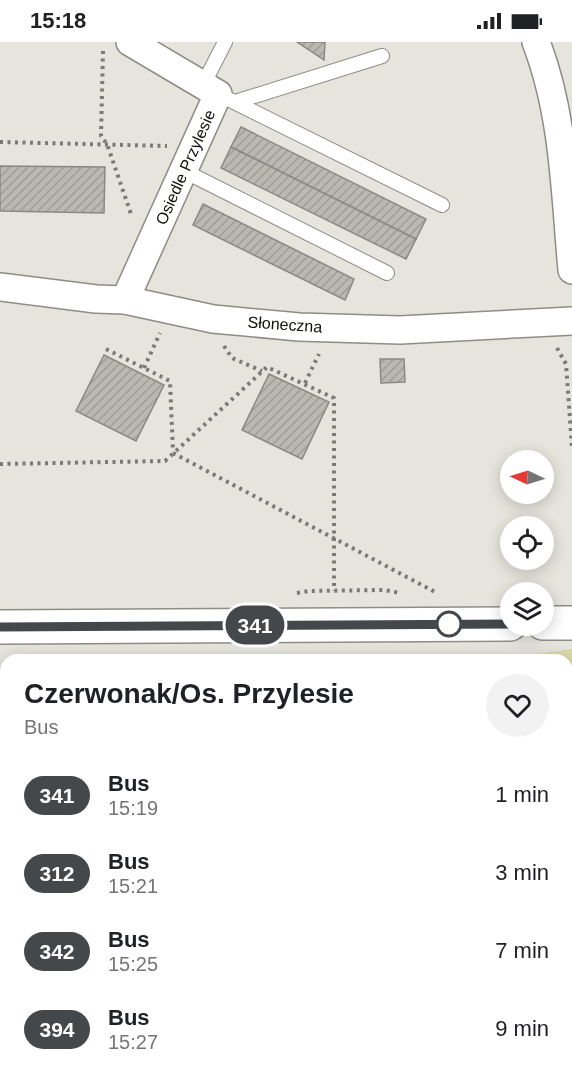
<!DOCTYPE html>
<meta charset="utf-8">
<style>
:root{--surface:#fff;--page:#f2f2f2;--text:#202124;--muted:#757577}
body{margin:0;font-family:Arial,sans-serif;background:var(--page);color:var(--text);height:100vh;display:flex;flex-direction:column;font-size:22px;white-space:nowrap}
*{box-sizing:border-box;margin:0}
p{font-size:20px;color:var(--muted)}
.icon{flex:none;width:33px;height:33px;fill:none;stroke:currentColor;stroke-width:2;stroke-linecap:round;stroke-linejoin:round}
.map{position:relative;flex:1;overflow:hidden}
.drawer{position:absolute;left:0px;top:612px;width:573px;height:426px;display:flex;flex-direction:column;background:var(--surface);border-radius:18px 18px 0 0;box-shadow:0 3px 15px #0003}
.drawer>*{flex:none}
.badge{padding:0 12px;border-radius:20px;font-size:21px;line-height:39px}
.needle{width:39px;rotate:274deg}
.tools{position:absolute;left:500px;top:408px;display:grid;gap:12px}
.tools a{display:grid;place-items:center;width:54px;height:54px;border-radius:50%;background:var(--surface);box-shadow:0 3px 15px #0003;font-size:30px}
.map>.badge{position:absolute;translate:-50% -50%;box-shadow:0 0 0 3px #fff}
.round{display:grid;place-items:center;flex:none;width:63px;height:63px;border-radius:32px;background:var(--page)}
.summary{display:flex;align-items:center;justify-content:space-between;height:102px;padding:0 24px}
h1{font-size:28px;font-weight:700;line-height:45px}
ul{padding:0;list-style:none}
li{display:flex;align-items:center;gap:18px;height:78px;padding:0 24px}
li div{flex:1}
li b{display:block;font-size:22px}
li em{font-style:normal}
li .badge{min-width:66px;font-weight:700;text-align:center}
.status{display:flex;justify-content:space-between;align-items:center;height:42px;padding:0 30px;background:var(--surface);direction:ltr}
.status svg{height:16px;fill:currentColor}
.map>svg:first-child{display:block}
.green{fill:#d9d9a8}
.building{fill:url(#building-hatch);stroke:#898982;stroke-width:1.5}
.lines{fill:none;stroke-linecap:round;stroke-linejoin:round}
.service-casing{stroke:#8d8d85;stroke-width:16}
.minor-casing{stroke:#8d8d85;stroke-width:30}
.secondary-casing{stroke:#8d8d85;stroke-width:36}
.path{stroke:#7a7a75;stroke-width:4;stroke-dasharray:3 4.5;stroke-linecap:butt}
.service{stroke:#fff;stroke-width:14}
.minor{stroke:#fff;stroke-width:27}
.secondary{stroke:#fff;stroke-width:33}
.rail-casing{stroke:#83837e;stroke-width:7}
.rail{stroke:#fffffe;stroke-width:4.5;stroke-dasharray:14;stroke-linecap:butt}
.line-casing{stroke:#fff;stroke-width:14}
.line{stroke:#45484a;stroke-width:9}
.stop-dot{fill:#fff;stroke:#45484a;stroke-width:3}
.labels{text-anchor:middle;stroke-width:4.5;stroke-linejoin:round;paint-order:stroke}
.street-label{font-size:16px;fill:#0d0d0b;stroke:#fffffe}
</style>
<div class="status"><b>15:18</b><svg viewBox="0 0 49 12"><path d="M0 12V9h3v3zM5 12V6h3v6zM10 12V3h3v9zM15 12V0h3v12zM26 1h20v11H26zM47 4h2v5h-2z"/></svg></div>
<div class="map">
<svg width="572" height="1038" viewBox="0 0 572 1038">
<defs>
<pattern id="building-hatch" width="6" height="6" patternUnits="userSpaceOnUse" patternTransform="scale(1.5)"><rect width="6" height="6" fill="#b9b9b1"/><path d="M-1 1l2-2M0 6l6-6M5 7l2-2" fill="none" stroke="#9e9e97"/></pattern>
</defs>
<rect width="100%" height="100%" fill="#e5e5dd"/>
<!-- green -->
<path class="green" d="M572,607V754H567V618H510V616Z"/>
<!-- building -->
<g class="building">
<path d="M297,0H325L324,18Z"/>
<path d="M241,85L426,177L416,197L231,105Z"/>
<path d="M231,105L416,197L406,217L221,126Z"/>
<path d="M0,124L105,125L104,171L0,169Z"/>
<path d="M203,162L354,237L345,258L193,183Z"/>
<path d="M104,313L164,343L136,399L76,369Z"/>
<path d="M380,317H404L405,340L381,341Z"/>
<path d="M269,332L329,360L302,417L242,388Z"/>
<path d="M567,899H572V1038H130V1032H567Z"/>
<path d="M0,907H5L6,965H0Z"/>
<path d="M0,965H6L7,1038H0Z"/>
<path d="M47,1032H130V1038H48Z"/>
</g>
<g class="lines">
<!-- service casing -->
<g class="service-casing">
<g id="service">
<path d="M203,43L225,0"/>
<path d="M218,52L442,163"/>
<path d="M235,60L382,14"/>
<path d="M184,129L387,231"/>
<path d="M0,680H6"/>
<path d="M567,861H572"/>
<path d="M0,865L6,864"/>
<path d="M32,1032V1038"/>
</g>
</g>
<!-- minor casing -->
<g class="minor-casing">
<g id="minor">
<path d="M536,0C564,72 565,151 572,228"/>
<path d="M0,245L96,257L125,258L213,277L299,285L400,288L572,279"/>
<path d="M125,258L218,52L130,0"/>
</g>
</g>
<!-- secondary casing -->
<g class="secondary-casing">
<g id="secondary">
<path d="M543,581H572"/>
<path d="M0,585L510,582"/>
</g>
</g>
<!-- path -->
<g class="path">
<path d="M103,9L101,94L107,102L132,175"/>
<path d="M0,100L167,104"/>
<path d="M224,304L232,316L262,329"/>
<path d="M557,306L566,322L572,405"/>
<path d="M106,307L170,339L173,410"/>
<path d="M144,326L160,291"/>
<path d="M305,341L319,312"/>
<path d="M173,411L437,551"/>
<path d="M0,422L165,419L267,325L334,356V549"/>
<path d="M297,551L309,549L384,548L400,551"/>
<path d="M444,615L497,614"/>
<path d="M0,641L6,642"/>
<path d="M0,718L6,719"/>
</g>
<!-- service -->
<use href="#service" class="service"/>
<!-- minor -->
<use href="#minor" class="minor"/>
<!-- secondary -->
<use href="#secondary" class="secondary"/>
<!-- rail casing -->
<g class="rail-casing">
<g id="rail">
<path d="M0,766H6"/>
<path d="M567,774L572,775"/>
</g>
</g>
<!-- rail -->
<use href="#rail" class="rail"/>
</g>
<g class="lines">
<!-- line casing -->
<g class="line-casing">
<path id="line" d="M0,585L510,582"/>
</g>
<!-- line -->
<use href="#line" class="line"/>
</g>
<!-- markers -->
<circle class="stop-dot" cx="449" cy="582" r="12"/>
<g class="labels">
<!-- street labels -->
<g class="street-label">
<text transform="translate(185 125) rotate(-66)" y="6">Osiedle Przylesie</text>
<text transform="translate(285 282) rotate(4)" y="6">Słoneczna</text>
</g>
</g>
</svg>
<div class="tools">
<a><svg class="needle" viewBox="-14 -14 28 28"><path d="M0-13l5 13h-10z" fill="#e53935"/><path d="M0 13l5-13h-10z" fill="#757577"/></svg></a>
<a><svg class="icon" aria-label="locate" viewBox="0 0 24 24"><circle cx="12" cy="12" r="6"/><path d="M12 2v4M12 18v4M2 12h4M18 12h4"/></svg></a>
<a><svg class="icon" aria-label="layers" viewBox="0 0 24 24"><path d="M12 4l9 5-9 5-9-5zM3 14l9 5 9-5"/></svg></a>
</div>
<b class="badge" style="left:255px;top:583px;background:#45484a;color:#fff">341</b>
<section class="drawer">
<div class="summary"><div><h1>Czerwonak/Os. Przylesie</h1><p>Bus</p></div><a class="round"><svg class="icon" aria-label="heart" viewBox="0 0 24 24"><path d="M12 20l-8-8c-3-5 5-10 8-4 3-6 11-1 8 4z"/></svg></a></div>
<ul>
<li><span class="badge" style="background:#45484a;color:#fff">341</span><div><b>Bus</b><p>15:19</p></div><em>1 min</em></li>
<li><span class="badge" style="background:#45484a;color:#fff">312</span><div><b>Bus</b><p>15:21</p></div><em>3 min</em></li>
<li><span class="badge" style="background:#45484a;color:#fff">342</span><div><b>Bus</b><p>15:25</p></div><em>7 min</em></li>
<li><span class="badge" style="background:#45484a;color:#fff">394</span><div><b>Bus</b><p>15:27</p></div><em>9 min</em></li>
</ul>
</section>
</div>
